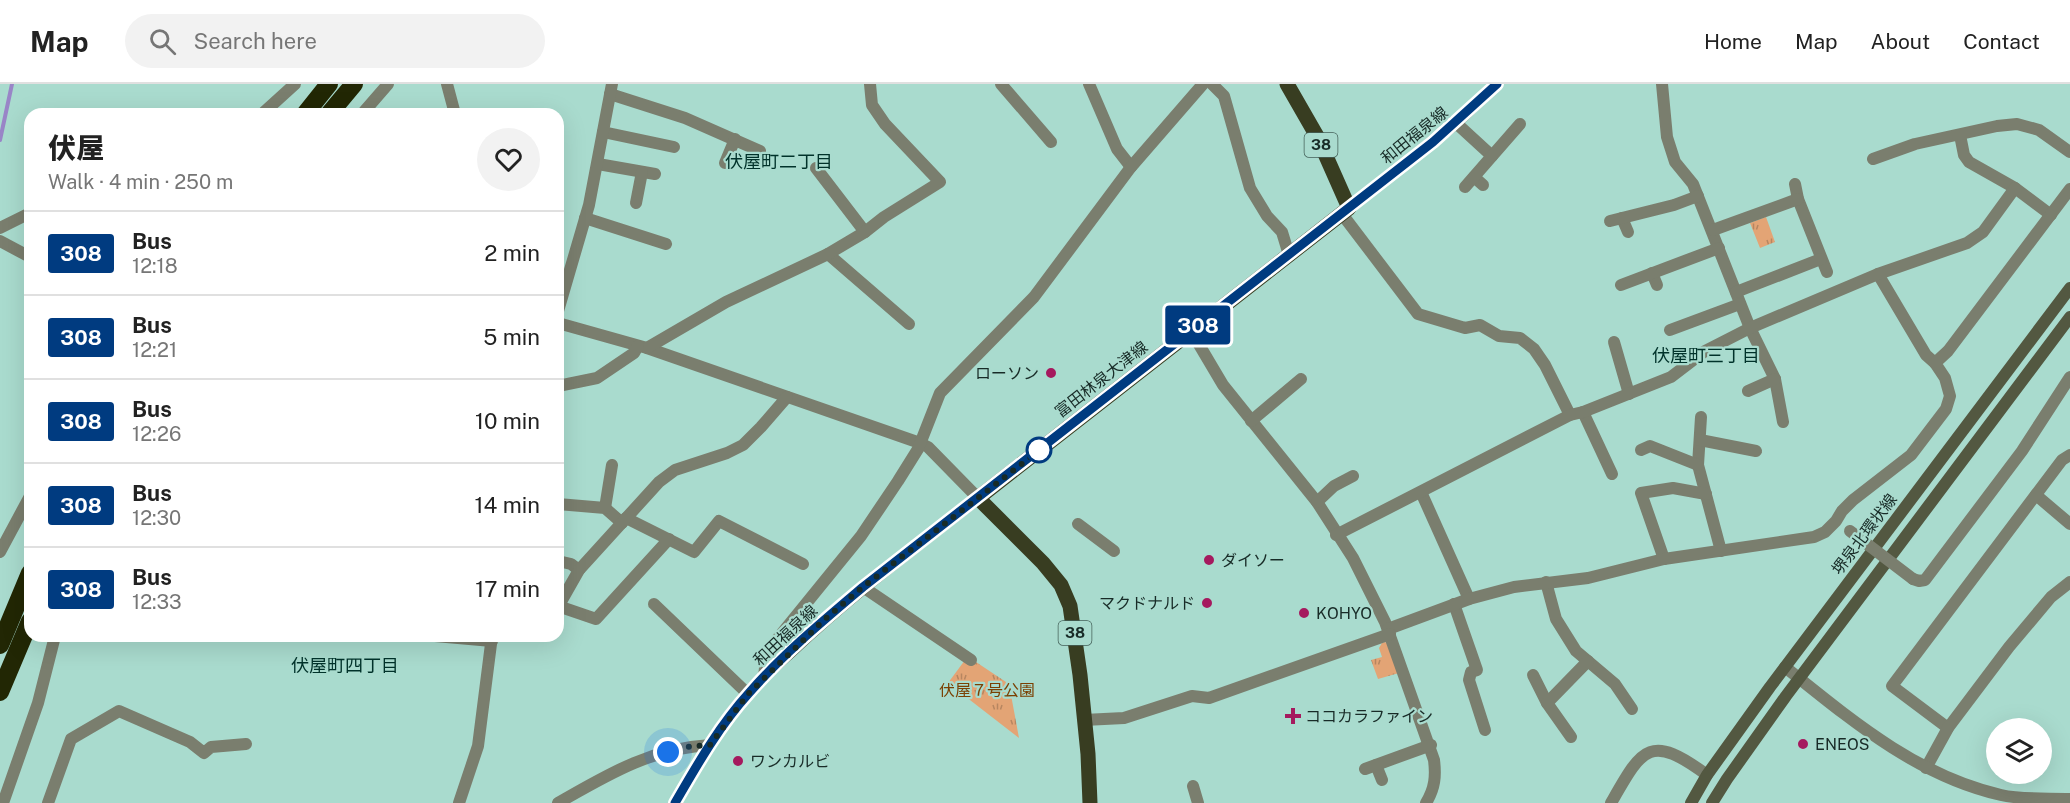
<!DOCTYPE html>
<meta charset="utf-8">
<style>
:root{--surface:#fff;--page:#f2f2f2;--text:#222;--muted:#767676;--line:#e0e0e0}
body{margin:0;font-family:"Public Sans","Noto Sans JP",sans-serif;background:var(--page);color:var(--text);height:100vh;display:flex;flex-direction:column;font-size:22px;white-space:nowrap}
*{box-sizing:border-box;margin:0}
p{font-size:20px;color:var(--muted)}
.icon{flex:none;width:33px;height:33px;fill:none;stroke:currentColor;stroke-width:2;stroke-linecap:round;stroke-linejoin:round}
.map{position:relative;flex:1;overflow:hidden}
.side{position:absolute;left:24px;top:24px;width:540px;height:534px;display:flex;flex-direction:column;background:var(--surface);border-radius:18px;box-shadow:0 6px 24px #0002}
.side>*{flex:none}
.badge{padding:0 12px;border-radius:4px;font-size:21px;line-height:39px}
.tools{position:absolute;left:1986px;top:634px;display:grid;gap:12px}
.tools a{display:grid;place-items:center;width:66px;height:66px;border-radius:50%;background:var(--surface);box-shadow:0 6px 24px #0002;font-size:30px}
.you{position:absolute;width:30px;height:30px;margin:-15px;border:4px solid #fff;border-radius:50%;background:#1a73e8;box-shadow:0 0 0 9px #1a73e833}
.map>.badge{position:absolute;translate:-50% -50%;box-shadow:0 0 0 3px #fff}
.round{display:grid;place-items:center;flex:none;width:63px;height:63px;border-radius:32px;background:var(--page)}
.head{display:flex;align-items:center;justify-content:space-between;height:102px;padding:0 24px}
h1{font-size:28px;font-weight:800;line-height:45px}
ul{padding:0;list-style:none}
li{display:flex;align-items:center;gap:18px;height:84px;padding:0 24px;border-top:2px solid var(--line)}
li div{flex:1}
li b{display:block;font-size:22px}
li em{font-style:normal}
li .badge{min-width:66px;font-weight:700;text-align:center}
header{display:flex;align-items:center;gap:36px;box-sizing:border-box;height:84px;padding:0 30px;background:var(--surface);border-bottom:2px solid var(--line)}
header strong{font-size:28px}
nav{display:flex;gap:33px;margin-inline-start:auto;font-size:21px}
.search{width:420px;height:54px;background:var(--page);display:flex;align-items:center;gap:15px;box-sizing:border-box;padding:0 21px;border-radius:33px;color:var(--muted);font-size:22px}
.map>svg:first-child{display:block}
.park{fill:url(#park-tufts)}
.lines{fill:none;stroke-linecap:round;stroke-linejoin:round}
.stream{stroke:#9985c7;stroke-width:4}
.minor{stroke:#7a7e6e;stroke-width:12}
.tertiary{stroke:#7a7e6e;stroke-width:12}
.secondary{stroke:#535841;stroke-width:12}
.primary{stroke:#383d21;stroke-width:15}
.motorway{stroke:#222704;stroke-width:18}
.minor-bridge{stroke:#7a7e6e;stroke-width:12}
.line-casing{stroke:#fff;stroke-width:14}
.line{stroke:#003b80;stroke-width:9}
.walk{stroke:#182b27;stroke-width:6;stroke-dasharray:0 10.8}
.poi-dot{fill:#a5195e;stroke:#a9dbce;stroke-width:2}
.stop-dot{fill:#fff;stroke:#003b80;stroke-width:3}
.labels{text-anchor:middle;stroke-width:4.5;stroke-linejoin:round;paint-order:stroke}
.shield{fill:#a9dbce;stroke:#446059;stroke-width:1.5}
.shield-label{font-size:15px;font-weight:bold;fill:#182b27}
.street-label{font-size:16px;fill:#182b27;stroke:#a9dbce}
.poi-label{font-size:16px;fill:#182b27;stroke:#a9dbce;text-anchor:start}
.park-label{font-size:16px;fill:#7b4003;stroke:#a9dbce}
.neighbourhood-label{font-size:18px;fill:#00322a;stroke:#a9dbce}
</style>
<header>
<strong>Map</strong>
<div class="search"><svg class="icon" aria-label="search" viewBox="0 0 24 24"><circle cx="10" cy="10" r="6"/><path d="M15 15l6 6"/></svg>Search here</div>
<nav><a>Home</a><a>Map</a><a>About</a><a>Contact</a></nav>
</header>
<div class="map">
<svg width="2070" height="719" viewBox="0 0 2070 719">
<defs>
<pattern id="park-tufts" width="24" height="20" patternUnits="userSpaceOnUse" patternTransform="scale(1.5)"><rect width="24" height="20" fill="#e3a475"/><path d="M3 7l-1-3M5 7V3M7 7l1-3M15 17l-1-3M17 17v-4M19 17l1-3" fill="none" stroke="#b78660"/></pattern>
</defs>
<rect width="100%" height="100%" fill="#a9dbce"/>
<!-- park -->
<g class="park">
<path d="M1766,133L1775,158L1760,164L1750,139Z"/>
<path d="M1385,558L1390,561L1399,589L1378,595L1371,576L1382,573L1379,564L1382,559Z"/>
<path d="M965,576H973L1009,600L1019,654L948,599Z"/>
</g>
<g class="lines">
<!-- stream -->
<path class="stream" d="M0,56L12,0"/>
<!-- minor -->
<g class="minor">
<path d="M447,0L455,30"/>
<path d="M1001,0L1051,58"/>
<path d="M1089,0L1117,65L1131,83"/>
<path d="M1212,0L1224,12L1250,104L1267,132L1282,148L1289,171"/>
<path d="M1662,0L1667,53L1675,78L1693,100L1750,244L1775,295L1783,338"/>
<path d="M610,10L685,34L760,67"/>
<path d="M262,30L295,0"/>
<path d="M1456,39L1492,72"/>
<path d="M603,48L674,63"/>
<path d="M1960,51L1964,71L1969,78L2015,104"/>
<path d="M1873,75L1915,60L1997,42L2017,40L2039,46L2070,68"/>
<path d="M725,79L735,55"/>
<path d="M598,80L655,90"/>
<path d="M816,84L865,148"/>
<path d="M1474,93L1483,101"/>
<path d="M1795,100L1798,115L1827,188"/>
<path d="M1465,103L1520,40"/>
<path d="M636,119L642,88"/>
<path d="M1342,130L1418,230L1465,244L1480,241L1499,252L1520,254L1534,265L1545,281L1570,331"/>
<path d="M585,134L666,160"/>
<path d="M1622,134L1628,148"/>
<path d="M1610,137L1674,121L1698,112"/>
<path d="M0,144L30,129"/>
<path d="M1713,146L1798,115"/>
<path d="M0,157L30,173"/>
<path d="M828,170L909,240"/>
<path d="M1652,189L1657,201"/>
<path d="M1878,190L1926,271L1935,279"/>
<path d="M1621,201L1719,164"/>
<path d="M1736,208L1821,175"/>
<path d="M558,227L589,121L612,0"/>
<path d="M558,239L647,264L920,359L928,363L978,414"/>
<path d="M1670,246L1740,220"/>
<path d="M1191,247L1223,301L1317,418L1353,474L1385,538L1434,676C1436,692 1435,704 1426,719"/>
<path d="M1614,258L1629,310"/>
<path d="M647,264L726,218L828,170L865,148L884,133L940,98L885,40L872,21L870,0"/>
<path d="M558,302L597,294L634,269L638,262"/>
<path d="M1748,307L1775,295"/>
<path d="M1583,328L1612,390"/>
<path d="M1701,333L1698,381L1721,467"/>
<path d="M1251,337L1301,295"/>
<path d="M1700,356L1756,367"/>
<path d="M1641,366L1650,362L1698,381"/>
<path d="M1421,408L1469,515"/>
<path d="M2036,411L2070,440"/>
<path d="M1317,418L1334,402L1353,392"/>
<path d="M558,420L605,424L622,439"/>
<path d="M605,424L612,381"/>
<path d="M626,434L694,468L719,437L803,480"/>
<path d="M1078,440L1114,467"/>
<path d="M1336,451L1570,331L1583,328L1671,293L1705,267L1750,244L1878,190L1967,159L1983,148L2015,104L2051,131"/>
<path d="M0,468L30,412"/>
<path d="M1664,475L1641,409L1673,404L1706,410"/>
<path d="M558,477L571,480L579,486"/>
<path d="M1913,495L1919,497L1925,496L2022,367L2070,293"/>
<path d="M1546,498L1556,535L1576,567L1615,600L1632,625"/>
<path d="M863,503L971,576"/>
<path d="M654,520L748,610"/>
<path d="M1454,520L1477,586L1471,588L1469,596L1485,646"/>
<path d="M558,522L596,535L669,455"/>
<path d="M558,523L579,486L659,398L675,386L727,369L743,361L761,343L787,313"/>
<path d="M1388,545L1469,515L1514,503L1588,494L1664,475L1814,453L1825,448L1836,437L1842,427L1853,416L1911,371L1946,325L1950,312L1945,294L1935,279L1948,267L2070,105"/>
<path d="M435,552L492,557"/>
<path d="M1533,591L1547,619L1571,653"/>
<path d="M764,593L766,575L774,559L861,452L898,397L918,365L940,309L1034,213L1131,83L1203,0"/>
<path d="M1547,619L1588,577"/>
<path d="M1084,636L1124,634L1192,612L1209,614L1390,550"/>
<path d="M1948,644L1892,602L2062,376L2070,371"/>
<path d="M1376,681L1382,696"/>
<path d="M1926,684L1948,644L2009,563L2051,513L2070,498"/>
<path d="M1365,685L1431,661"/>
<path d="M1193,702L1198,719"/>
<path d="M3,719L38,619L55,552"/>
<path d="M48,719L71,655L119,627L190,658L204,669L211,663L246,660"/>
<path d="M459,719L478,662L492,552"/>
<path d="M558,719C607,691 651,664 710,661"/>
<path d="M1611,719C1642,665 1649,648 1707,691"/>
</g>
<!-- tertiary -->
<g class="tertiary">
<path d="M362,30L388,0"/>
<path d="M1785,583C1851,636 1917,692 2001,711C2023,716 2048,714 2070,715"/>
</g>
<!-- secondary -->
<g class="secondary">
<path d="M1349,124L1456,39L1497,0"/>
<path d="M675,719C697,681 719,642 748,609C761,594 776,581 791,568C850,512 914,464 978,414"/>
<path d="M1691,719L1707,691L1770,603L2070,204"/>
<path d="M1712,719L1727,695L1786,612L2070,233"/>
</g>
<!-- primary -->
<path class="primary" d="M1090,719L1088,670L1080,591L1070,522L1061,501L1043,479L978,414L1349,124L1318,54L1287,0"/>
<!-- motorway -->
<g class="motorway">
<path d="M305,30L329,0"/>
<path d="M329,30L354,0"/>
<path d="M0,561L30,489"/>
<path d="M0,608L30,537"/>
</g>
<!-- minor-bridge -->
<path class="minor-bridge" d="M1850,447L1913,495"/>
</g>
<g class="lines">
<!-- line casing -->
<g class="line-casing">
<path id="line" d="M675,719C697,681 719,642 749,609C783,570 824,536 863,503L1433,58L1497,0"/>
</g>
<!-- line -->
<use href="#line" class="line"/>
<!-- walk -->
<path class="walk" d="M668,668L684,663L710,661L748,610L825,535L863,503L1041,365L1039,366"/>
</g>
<!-- markers -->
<g class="poi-dot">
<circle cx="1051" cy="289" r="6"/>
<circle cx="1209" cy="476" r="6"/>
<circle cx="1207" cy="519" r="6"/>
<circle cx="1304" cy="529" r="6"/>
<path d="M1290 623h6v6h6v6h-6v6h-6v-6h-6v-6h6z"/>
<circle cx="1803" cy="660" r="6"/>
<circle cx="738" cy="677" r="6"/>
</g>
<circle class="stop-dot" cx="1039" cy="366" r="12"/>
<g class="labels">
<!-- shield labels -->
<g class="shield">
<rect x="1304.5" y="49" width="33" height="24" rx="4.5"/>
<rect x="1058.5" y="537" width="33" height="24" rx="4.5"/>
</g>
<g class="shield-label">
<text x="1321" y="66">38</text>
<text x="1075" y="554">38</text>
</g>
<!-- street labels -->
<g class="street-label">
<text transform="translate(1414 51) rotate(-39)" y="6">和田福泉線</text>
<text transform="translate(1101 295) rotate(-38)" y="6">富田林泉大津線</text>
<text transform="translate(1864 450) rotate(-53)" y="6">堺泉北環状線</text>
<text transform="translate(785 551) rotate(-43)" y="6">和田福泉線</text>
</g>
<!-- poi labels -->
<g class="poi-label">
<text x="1039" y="295" text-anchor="end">ローソン</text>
<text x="1221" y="482">ダイソー</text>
<text x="1195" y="525" text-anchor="end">マクドナルド</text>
<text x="1316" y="535">KOHYO</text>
<text x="1305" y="638">ココカラファイン</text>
<text x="1815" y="666">ENEOS</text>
<text x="750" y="683">ワンカルビ</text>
</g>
<!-- park labels -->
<g class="park-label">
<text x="987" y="612">伏屋７号公園</text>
</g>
<!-- neighbourhood labels -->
<g class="neighbourhood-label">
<text x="779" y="84">伏屋町二丁目</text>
<text x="1706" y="278">伏屋町三丁目</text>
<text x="345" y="588">伏屋町四丁目</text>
</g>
</g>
</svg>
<div class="tools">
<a><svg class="icon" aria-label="layers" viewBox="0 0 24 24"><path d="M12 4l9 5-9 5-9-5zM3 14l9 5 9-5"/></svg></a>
</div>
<div class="you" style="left:668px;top:668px"></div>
<b class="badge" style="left:1198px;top:241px;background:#003b80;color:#fff">308</b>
<section class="side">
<div class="head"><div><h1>伏屋</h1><p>Walk · 4 min · 250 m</p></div><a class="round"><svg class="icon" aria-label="heart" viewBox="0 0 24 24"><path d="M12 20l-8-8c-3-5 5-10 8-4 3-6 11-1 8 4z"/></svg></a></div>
<ul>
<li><span class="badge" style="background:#003b80;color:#fff">308</span><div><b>Bus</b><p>12:18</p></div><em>2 min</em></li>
<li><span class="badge" style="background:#003b80;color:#fff">308</span><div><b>Bus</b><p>12:21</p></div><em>5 min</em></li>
<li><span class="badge" style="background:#003b80;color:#fff">308</span><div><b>Bus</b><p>12:26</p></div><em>10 min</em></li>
<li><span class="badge" style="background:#003b80;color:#fff">308</span><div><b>Bus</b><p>12:30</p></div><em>14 min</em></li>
<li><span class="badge" style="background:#003b80;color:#fff">308</span><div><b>Bus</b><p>12:33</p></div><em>17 min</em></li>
</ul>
</section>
</div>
